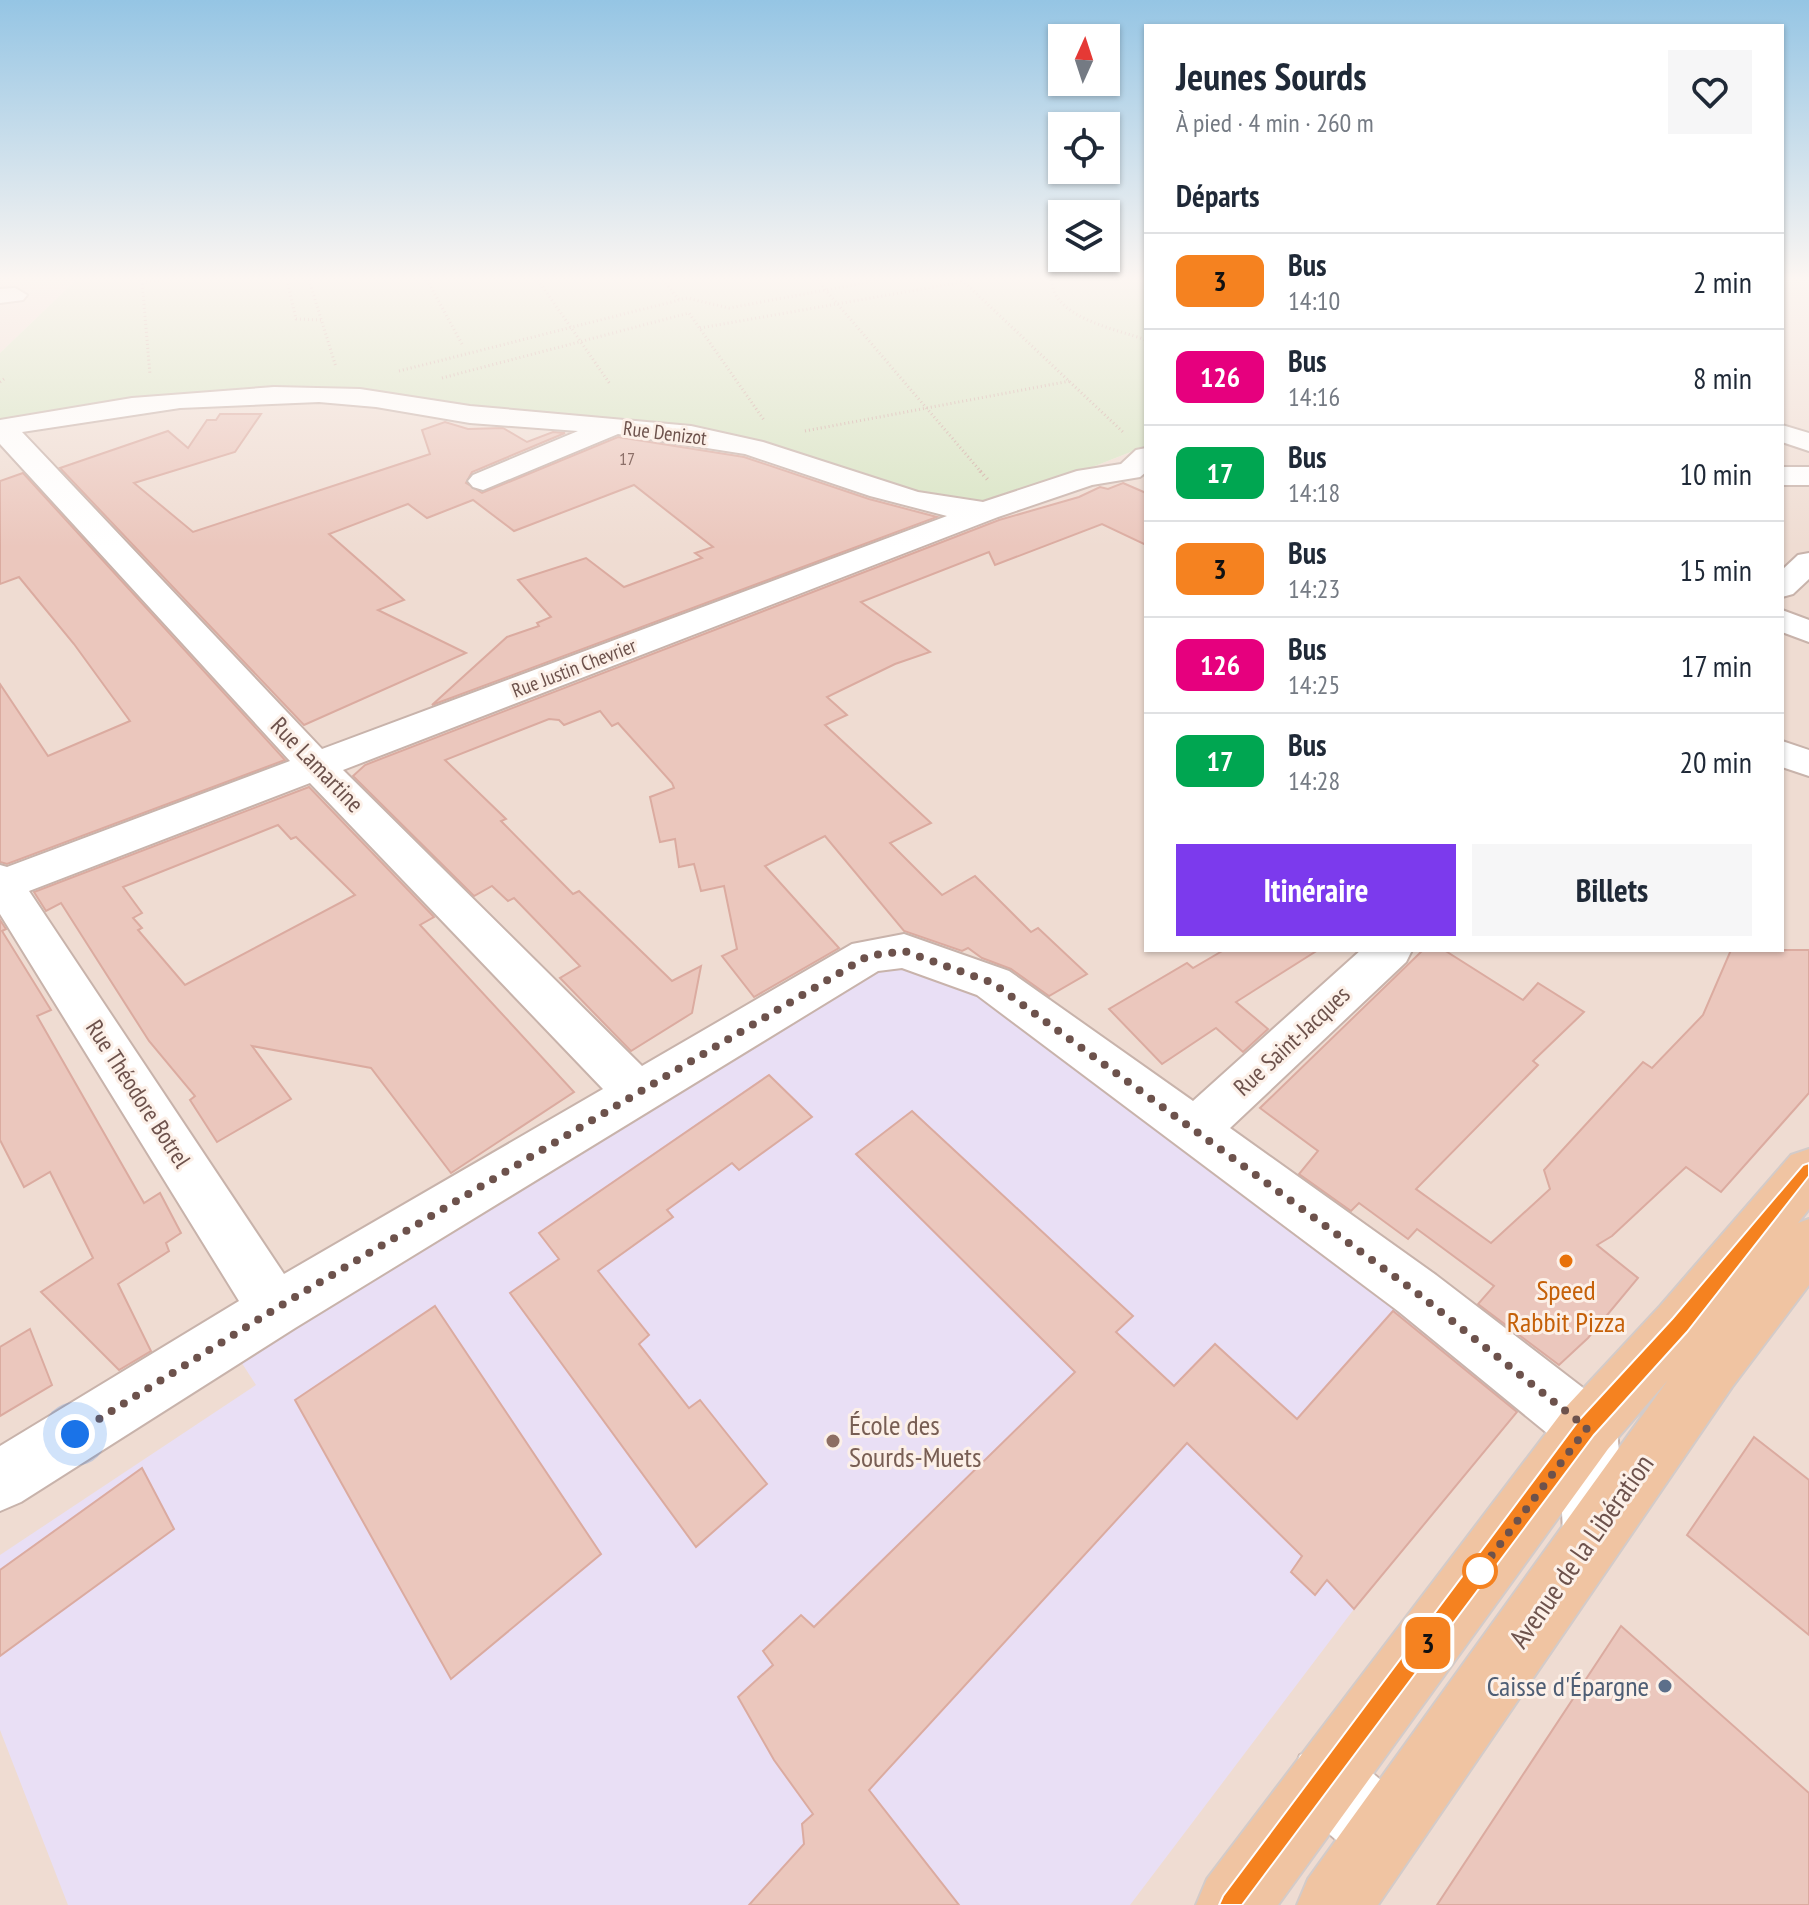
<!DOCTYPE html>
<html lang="fr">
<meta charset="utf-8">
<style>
:root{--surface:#fff;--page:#f6f6f7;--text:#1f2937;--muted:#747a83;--line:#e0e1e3;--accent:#7c3aed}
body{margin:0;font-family:"PT Sans Narrow",sans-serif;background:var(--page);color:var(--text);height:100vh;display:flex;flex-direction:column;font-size:30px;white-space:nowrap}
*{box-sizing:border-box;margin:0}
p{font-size:26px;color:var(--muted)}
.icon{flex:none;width:44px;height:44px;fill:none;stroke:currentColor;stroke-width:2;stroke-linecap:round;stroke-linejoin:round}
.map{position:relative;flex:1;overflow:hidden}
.sheet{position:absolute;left:1144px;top:24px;width:640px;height:928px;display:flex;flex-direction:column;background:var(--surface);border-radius:0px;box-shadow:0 2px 6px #0004}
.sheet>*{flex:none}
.badge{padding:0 16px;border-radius:12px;font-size:28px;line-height:52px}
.needle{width:52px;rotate:3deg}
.fabs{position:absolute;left:1048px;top:24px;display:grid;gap:16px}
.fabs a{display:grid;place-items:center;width:72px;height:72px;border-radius:0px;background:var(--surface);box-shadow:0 2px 6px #0004;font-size:40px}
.you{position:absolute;width:40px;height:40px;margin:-20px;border:6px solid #fff;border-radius:50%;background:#1a73e8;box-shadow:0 0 0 12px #1a73e833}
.map>.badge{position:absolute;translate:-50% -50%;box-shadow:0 0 0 4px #fff}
h2{padding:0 32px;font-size:30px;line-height:72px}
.round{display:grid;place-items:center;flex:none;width:84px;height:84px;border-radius:0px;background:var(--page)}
.headline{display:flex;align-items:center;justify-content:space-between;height:136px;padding:0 32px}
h1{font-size:38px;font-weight:800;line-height:60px}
.action{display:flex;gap:16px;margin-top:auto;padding:16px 32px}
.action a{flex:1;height:92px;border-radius:0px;background:var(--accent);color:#fff;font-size:32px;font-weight:800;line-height:92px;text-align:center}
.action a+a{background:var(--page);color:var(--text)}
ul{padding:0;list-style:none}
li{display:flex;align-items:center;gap:24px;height:96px;padding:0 32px;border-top:2px solid var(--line)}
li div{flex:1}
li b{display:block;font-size:30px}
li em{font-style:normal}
li .badge{min-width:88px;font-weight:700;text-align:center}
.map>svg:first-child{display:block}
.residential{fill:#efdcd2}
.education{fill:#e9dff5}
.green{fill:#d7e4c3}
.building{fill:#ebc7bd;stroke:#dbaba0;stroke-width:2;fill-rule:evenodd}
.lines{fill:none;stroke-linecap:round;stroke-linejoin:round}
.minor-casing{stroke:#c8b3ab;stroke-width:4}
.major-casing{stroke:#d3cbc9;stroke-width:4}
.path-far1{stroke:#cfaaa1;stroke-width:3;stroke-dasharray:1 3;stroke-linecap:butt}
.path{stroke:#cfaaa1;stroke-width:4;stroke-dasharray:1 4;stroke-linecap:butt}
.minor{fill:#fff;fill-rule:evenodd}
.major{fill:#f0c4a2;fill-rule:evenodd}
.line{fill:#f58220;stroke:#fff;stroke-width:2}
.walk{stroke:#6d524c;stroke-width:8;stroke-dasharray:0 14.4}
.food-dot{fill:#e8710a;stroke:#fcf0e8;stroke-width:3}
.education-dot{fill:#8d6e63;stroke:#fcf0e8;stroke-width:3}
.stop-dot{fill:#fff;stroke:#f58220;stroke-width:4}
.service-dot{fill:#5c6f8a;stroke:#fcf0e8;stroke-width:3}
.labels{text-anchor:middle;stroke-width:6;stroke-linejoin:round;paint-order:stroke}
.far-number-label{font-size:18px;fill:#8c6f68}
.far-street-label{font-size:20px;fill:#6d524c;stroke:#fcf0e8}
.street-label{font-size:24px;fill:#6d524c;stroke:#fcf0e8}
.near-food-label{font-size:28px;fill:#c56008;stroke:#fcf0e8}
.near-education-label{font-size:28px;fill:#785e54;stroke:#fcf0e8;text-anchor:start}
.near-street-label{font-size:28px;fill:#6d524c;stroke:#fcf0e8}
.near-service-label{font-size:28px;fill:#4e5e75;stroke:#fcf0e8;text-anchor:end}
</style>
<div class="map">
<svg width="1809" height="1905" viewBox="0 0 1809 1905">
<rect width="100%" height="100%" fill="#f9ece2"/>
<!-- residential -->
<g class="residential">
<path d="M0,280H76L0,353Z"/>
<path d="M1782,280H1809V1905H0V421L216,393L354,388L1067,477L1146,446V950H1782Z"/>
</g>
<!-- education -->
<path class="education" d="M893,960L973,990L1352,1277L1400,1303L1520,1408L1354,1609L1130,1905H68L0,1730V1555L256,1385L236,1354Z"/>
<!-- green -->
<path class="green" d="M76,280H1146V446L1067,477L983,504L949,502L829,466L556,418L354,393L353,388L216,393L0,421V353Z"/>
<!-- building -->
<g class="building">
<path d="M220,414H261L235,452L134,483L193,532L430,454L422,430L445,422L468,429L503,428L527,442L553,432L565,433L472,472L466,483L482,493L618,437L744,457L869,499L937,517L432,705L507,637L539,626L537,623L551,617L518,580L586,558L624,587L702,558L695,553L713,547L634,485L514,531L473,500L427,518L408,504L329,534L404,600L378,610L466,653L304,725L60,468L168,431L188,448L207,420H216Z"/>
<path d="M23,473L285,760L7,864L0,862V684L48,756L130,721L74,644L19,577L0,584V481Z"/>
<path d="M1123,483L1146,493V545L1102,524L995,565L989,552L861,602L930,652L895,664L827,697L847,715L825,725L931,823L890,843L942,895L975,876L1031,932L1038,928L1087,974L1049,996L1011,969L982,958L968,948L962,951L904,931L825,836L765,866L839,948L754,997L722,956L737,949L724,886L701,891L694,864L679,867L675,839L660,842L650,797L674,788L672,783L618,723L612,726L600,711L564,725L559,720L549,719L445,760L506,819L501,821L573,894L579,891L672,981L701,966L692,1013L631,1051L560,978L580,966L514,898L508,901L492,886L474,896L353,776L365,765L999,520L1079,497L1100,487L1108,489Z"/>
<path d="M309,787L434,917L420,925L574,1092L451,1173L371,1068L252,1046L291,1099L217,1142L190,1100L195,1096L149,1041L61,903L46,911L34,892ZM278,825L291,839L296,837L355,895L185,985L138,930L142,928L133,918L142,913L123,887Z"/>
<path d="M0,920L6,929L2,931L51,1010L37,1016L144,1203L160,1193L181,1233L166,1243L169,1251L118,1284L151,1351L119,1370L41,1292L93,1258L50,1172L24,1187L0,1140Z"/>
<path d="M1224,950H1318L1236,1002L1268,1029L1243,1052L1216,1028L1162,1064L1109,1009L1187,963L1193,968Z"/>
<path d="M1423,950H1444L1523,1000L1538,983L1584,1012L1533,1061L1538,1065L1416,1189L1491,1243L1550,1189L1544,1170L1643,1062L1652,1068L1703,1015L1731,950H1809V1093L1721,1192L1686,1167L1612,1236L1597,1245L1638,1278L1588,1338L1559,1365L1478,1304L1494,1286L1417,1229L1408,1239L1359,1203L1351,1211L1299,1174L1318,1151L1260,1108Z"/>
<path d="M769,1075L812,1117L739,1170L732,1163L667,1210L673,1217L598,1271L649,1335L639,1344L689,1408L700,1400L767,1484L696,1547L510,1293L559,1259L539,1233Z"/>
<path d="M912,1111L1133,1316L1116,1332L1174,1386L1215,1344L1297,1419L1393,1311L1517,1412L1354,1609L1327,1580L1315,1595L1291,1572L1302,1556L1187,1443L869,1790L959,1905H749L804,1844L802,1824L813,1814L774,1760L738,1697L773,1665L763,1651L801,1615L814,1627L1075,1372L856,1154Z"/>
<path d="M435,1306L601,1554L451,1679L295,1400Z"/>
<path d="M30,1329L52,1385L0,1416V1347Z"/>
<path d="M1754,1437L1809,1480V1635L1687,1535Z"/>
<path d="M142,1468L174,1529L0,1656V1570Z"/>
<path d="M1621,1626L1809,1793V1905H1437Z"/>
</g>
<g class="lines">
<!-- minor casing -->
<g class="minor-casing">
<g id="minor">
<path d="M15,288L27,295L23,300L0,303V289Z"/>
<path d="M274,387L360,389L470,406L691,426L763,442L918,492L983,502L1077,471L1121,464L1136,450L1146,448V472L1140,477L1092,485L998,517L343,770L642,1066L852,944L904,934L1009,971L1193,1101L1361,950H1412L1406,962L1230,1128L1436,1275L1608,1407L1617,1428L1625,1531L1616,1553L1594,1562L1572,1553L1563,1531L1558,1442L1398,1311L977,995L902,968L878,971L295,1328L21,1502L0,1511V1446L239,1301L0,914V865L7,867L290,761L0,444V420L132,398ZM319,402L376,407L470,423L578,431L473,475L468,481L473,487L483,490L618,434L745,454L870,496L947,516L322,749L22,432L180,408ZM310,783L603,1089L284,1274L29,891Z"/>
<path d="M1782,425L1809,433V451L1782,442Z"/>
<rect x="1782" y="467" width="27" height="18"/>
<path d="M1809,553V579L1793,594L1782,597V570L1798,555Z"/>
<path d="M1782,610L1809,620V642L1782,632Z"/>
<path d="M1782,741L1809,750V776L1782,767Z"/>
<path d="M1325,1745C1364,1761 1404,1794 1420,1833L1409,1858L1384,1869C1345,1853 1306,1819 1290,1780L1300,1755Z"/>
</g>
</g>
<!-- major casing -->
<g class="major-casing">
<path id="major" d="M1809,1149V1209L1798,1223L1809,1219V1285L1732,1387L1378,1905H1297L1308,1879L1668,1380L1608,1449L1278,1905H1196L1207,1879L1566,1407L1660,1306L1791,1155Z"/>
</g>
<!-- path-far1 -->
<g class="path-far1">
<path d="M142,280L150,375"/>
<path d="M287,280L296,319L323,320"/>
<path d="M309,280L336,367"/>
<path d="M427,280L462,344"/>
<path d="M538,280L610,384"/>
<path d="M663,280L679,300"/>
<path d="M817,280L982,473"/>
<path d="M962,280L1124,433"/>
<path d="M1052,280C1052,318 1117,329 1146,340"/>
<path d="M142,283L164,280"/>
<path d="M700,328L962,282"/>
<path d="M1146,369V378"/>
<path d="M399,371L687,298L729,308L880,280"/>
<path d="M442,378L689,313L764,420"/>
<path d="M0,382L4,379"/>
<path d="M805,431L1070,381"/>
</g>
<!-- path -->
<path class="path" d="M980,471L988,480"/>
<!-- minor -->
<use href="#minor" class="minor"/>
<!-- major -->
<use href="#major" class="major"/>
</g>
<!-- sky -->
<linearGradient id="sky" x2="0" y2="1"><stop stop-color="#95c5e4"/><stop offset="0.51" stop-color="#fcf6f2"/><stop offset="1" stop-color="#fcf6f2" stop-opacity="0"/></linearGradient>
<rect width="1809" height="547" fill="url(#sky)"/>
<!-- line -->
<path class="line" d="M1809,1163V1176L1687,1332L1594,1435L1242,1905H1219L1223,1896L1579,1420L1673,1318L1803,1165Z"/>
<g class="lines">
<!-- walk -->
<path class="walk" d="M75,1434L275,1309L868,956L904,951L993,983L1417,1293L1587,1428L1480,1571"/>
</g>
<!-- markers -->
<circle class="food-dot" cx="1566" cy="1261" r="8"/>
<circle class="education-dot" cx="833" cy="1441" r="8"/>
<circle class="stop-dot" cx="1480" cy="1571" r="16"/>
<circle class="service-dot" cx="1665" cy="1686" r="8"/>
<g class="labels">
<!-- far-number labels -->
<g class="far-number-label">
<text x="627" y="465">17</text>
</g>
<!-- far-street labels -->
<g class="far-street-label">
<text transform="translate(665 433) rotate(7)" y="7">Rue Denizot</text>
<text transform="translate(574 668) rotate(-21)" y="7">Rue Justin Chevrier</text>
</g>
<!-- street labels -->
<g class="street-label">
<text transform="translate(317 765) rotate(46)" y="8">Rue Lamartine</text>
<text transform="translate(1292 1041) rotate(-43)" y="8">Rue Saint-Jacques</text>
<text transform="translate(138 1094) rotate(57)" y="8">Rue Théodore Botrel</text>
</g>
<!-- near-food labels -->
<g class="near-food-label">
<text x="1566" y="1300">Speed<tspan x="1566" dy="32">Rabbit Pizza</tspan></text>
</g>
<!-- near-education labels -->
<g class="near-education-label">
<text x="849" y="1435">École des<tspan x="849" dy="32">Sourds-Muets</tspan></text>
</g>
<!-- near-street labels -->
<g class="near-street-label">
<text transform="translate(1581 1551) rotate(-55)" y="10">Avenue de la Libération</text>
</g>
<!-- near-service labels -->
<g class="near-service-label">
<text x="1649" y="1696">Caisse d'Épargne</text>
</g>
</g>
</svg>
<div class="fabs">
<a><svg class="needle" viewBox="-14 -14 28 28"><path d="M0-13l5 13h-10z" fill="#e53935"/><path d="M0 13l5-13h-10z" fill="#747a83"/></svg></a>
<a><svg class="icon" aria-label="locate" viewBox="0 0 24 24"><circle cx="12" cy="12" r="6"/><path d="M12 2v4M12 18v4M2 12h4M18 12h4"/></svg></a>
<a><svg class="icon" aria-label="layers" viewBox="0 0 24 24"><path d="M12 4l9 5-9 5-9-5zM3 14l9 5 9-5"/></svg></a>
</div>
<div class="you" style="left:75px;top:1434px"></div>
<b class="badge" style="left:1428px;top:1643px;background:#f58220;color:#111">3</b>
<section class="sheet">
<div class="headline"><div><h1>Jeunes Sourds</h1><p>À pied · 4 min · 260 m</p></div><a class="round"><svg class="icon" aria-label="heart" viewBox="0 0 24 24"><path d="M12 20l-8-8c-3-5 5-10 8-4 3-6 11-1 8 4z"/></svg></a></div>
<h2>Départs</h2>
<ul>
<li><span class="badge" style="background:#f58220;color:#111">3</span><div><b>Bus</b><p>14:10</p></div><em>2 min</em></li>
<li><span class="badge" style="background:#e6007e;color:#fff">126</span><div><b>Bus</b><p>14:16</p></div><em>8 min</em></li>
<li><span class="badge" style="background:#00a651;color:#fff">17</span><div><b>Bus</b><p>14:18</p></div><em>10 min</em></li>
<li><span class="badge" style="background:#f58220;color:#111">3</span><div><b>Bus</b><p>14:23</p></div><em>15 min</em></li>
<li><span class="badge" style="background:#e6007e;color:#fff">126</span><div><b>Bus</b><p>14:25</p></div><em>17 min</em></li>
<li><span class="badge" style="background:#00a651;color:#fff">17</span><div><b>Bus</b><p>14:28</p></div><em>20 min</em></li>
</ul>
<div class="action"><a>Itinéraire</a><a>Billets</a></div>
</section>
</div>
